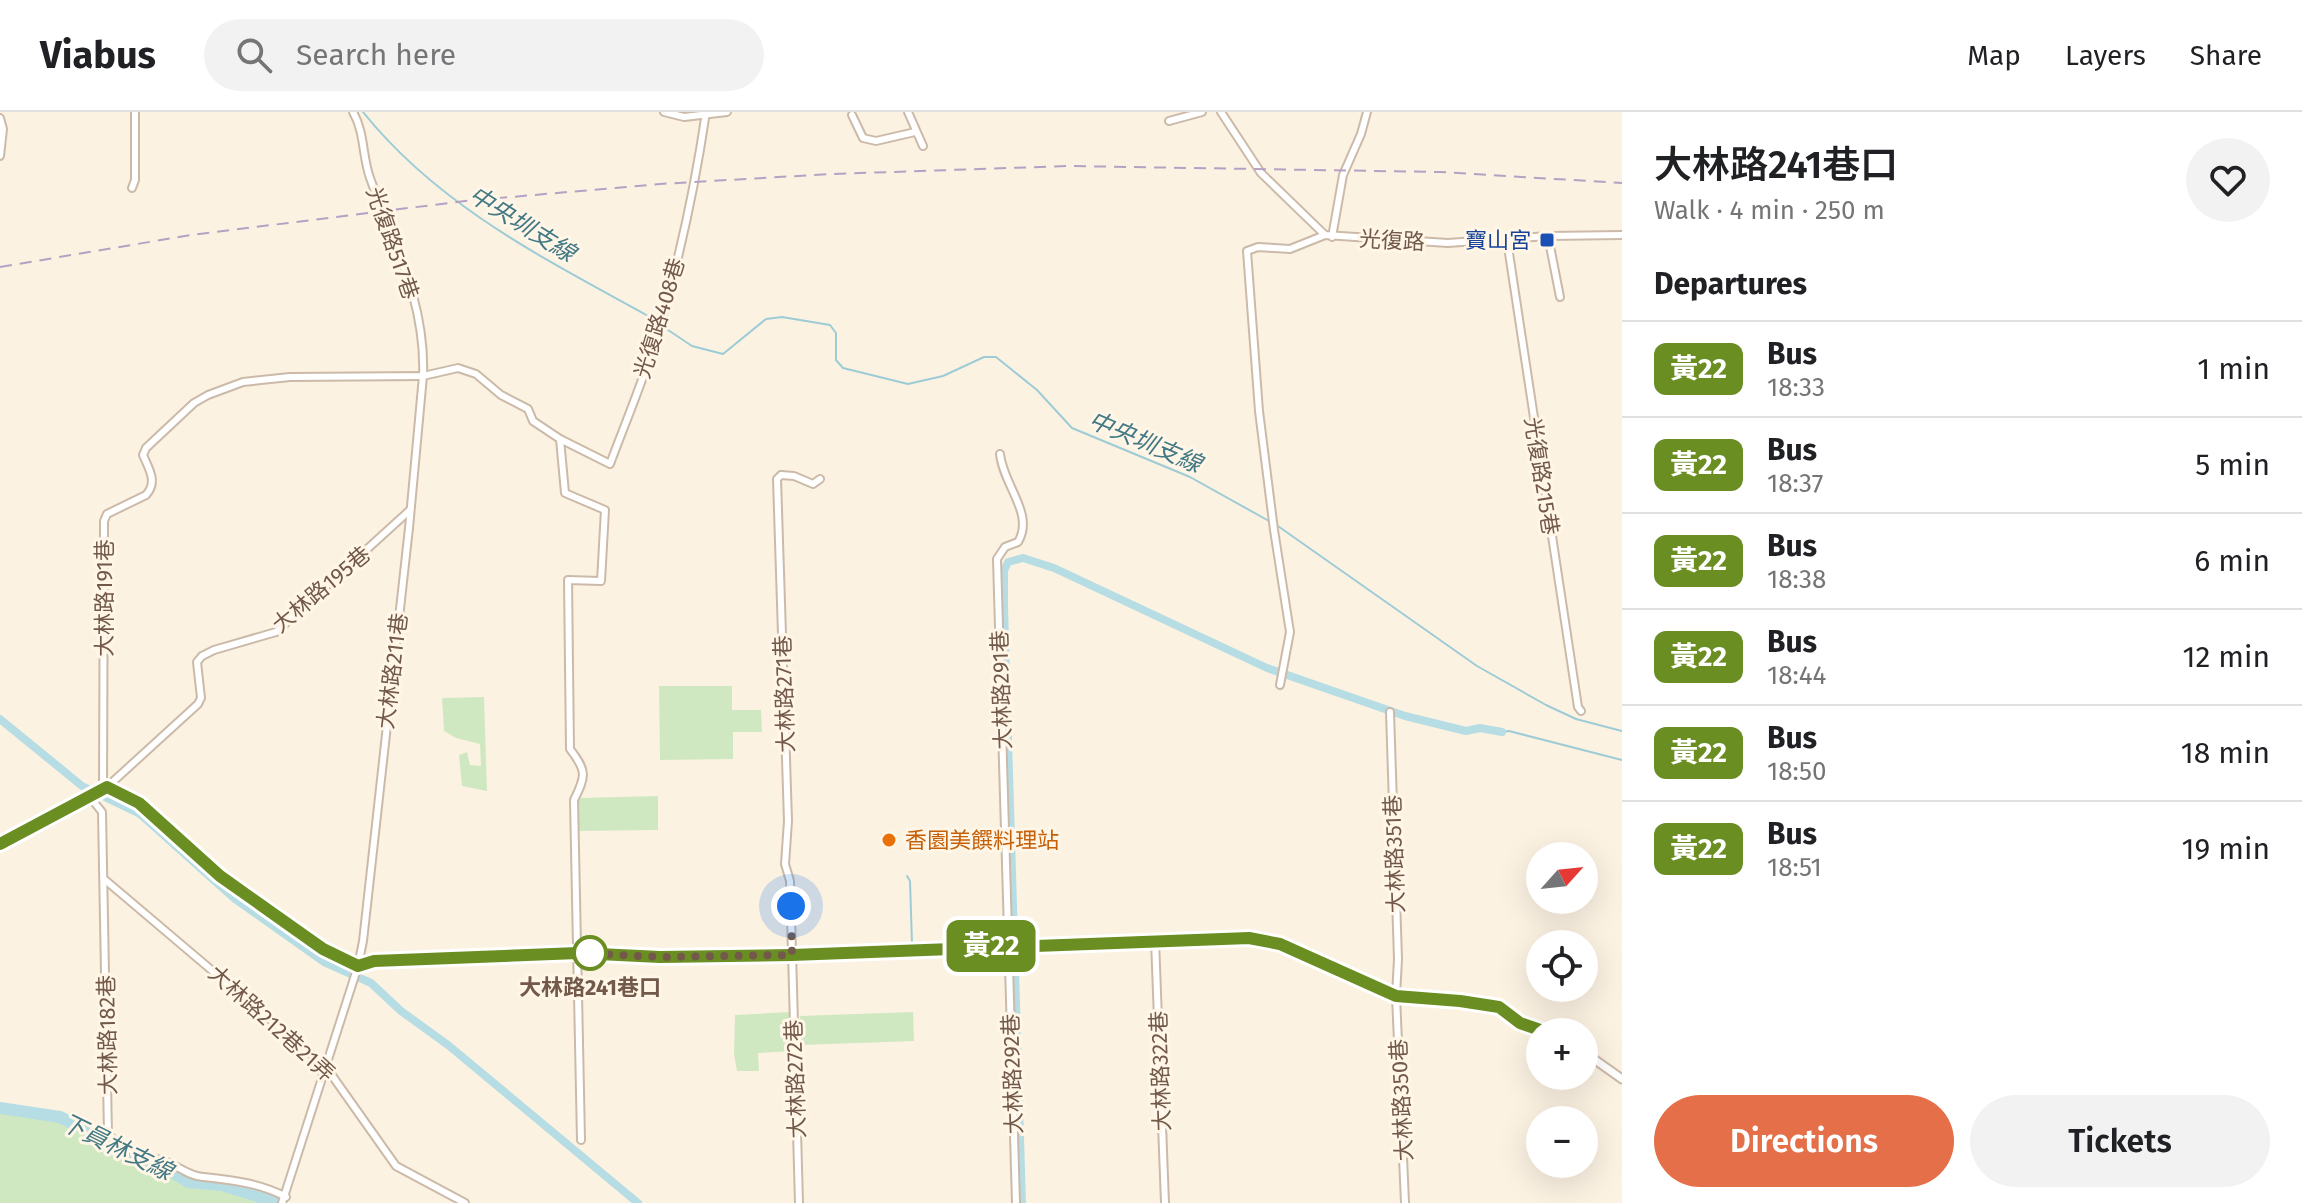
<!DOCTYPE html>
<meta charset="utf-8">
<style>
:root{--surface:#fff;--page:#f2f2f2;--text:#202124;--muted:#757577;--line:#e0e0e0;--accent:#e46f48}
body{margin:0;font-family:"Fira Sans","Noto Sans TC",sans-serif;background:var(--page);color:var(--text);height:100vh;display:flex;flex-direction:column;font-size:30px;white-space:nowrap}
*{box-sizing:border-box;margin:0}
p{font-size:26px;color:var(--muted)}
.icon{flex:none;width:44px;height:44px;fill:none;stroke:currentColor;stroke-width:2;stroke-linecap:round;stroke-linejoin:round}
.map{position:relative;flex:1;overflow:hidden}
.panel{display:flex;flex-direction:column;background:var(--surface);width:680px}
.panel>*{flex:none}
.badge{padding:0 16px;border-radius:12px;font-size:28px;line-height:52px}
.needle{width:52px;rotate:63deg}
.controls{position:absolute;left:1526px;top:730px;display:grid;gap:16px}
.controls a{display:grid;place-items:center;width:72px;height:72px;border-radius:50%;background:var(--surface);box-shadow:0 8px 32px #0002;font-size:40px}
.you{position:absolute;width:40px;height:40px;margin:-20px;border:6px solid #fff;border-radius:50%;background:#1a73e8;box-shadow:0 0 0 12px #1a73e833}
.map>.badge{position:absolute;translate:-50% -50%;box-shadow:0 0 0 4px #fff}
h2{padding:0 32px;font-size:30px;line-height:72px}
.round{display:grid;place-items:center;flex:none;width:84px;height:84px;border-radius:42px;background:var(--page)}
.summary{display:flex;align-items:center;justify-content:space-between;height:136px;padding:0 32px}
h1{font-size:38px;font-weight:600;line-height:60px}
.cta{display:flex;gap:16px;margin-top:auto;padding:16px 32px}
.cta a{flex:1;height:92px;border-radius:48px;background:var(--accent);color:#fff;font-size:32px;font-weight:600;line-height:92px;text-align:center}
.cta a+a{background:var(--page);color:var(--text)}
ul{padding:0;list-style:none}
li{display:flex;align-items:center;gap:24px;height:96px;padding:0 32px;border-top:2px solid var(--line)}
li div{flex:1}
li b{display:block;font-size:30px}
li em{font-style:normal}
li .badge{min-width:88px;font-weight:700;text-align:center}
header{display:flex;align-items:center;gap:48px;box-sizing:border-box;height:112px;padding:0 40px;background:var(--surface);border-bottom:2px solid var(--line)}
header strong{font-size:38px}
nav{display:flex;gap:44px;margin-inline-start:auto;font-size:28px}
.search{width:560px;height:72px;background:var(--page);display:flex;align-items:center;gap:20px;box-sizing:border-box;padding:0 28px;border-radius:44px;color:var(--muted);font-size:30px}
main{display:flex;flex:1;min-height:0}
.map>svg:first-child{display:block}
.green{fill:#d0e8c1}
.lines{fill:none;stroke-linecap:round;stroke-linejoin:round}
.stream{stroke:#9dccd6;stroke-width:2}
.canal{stroke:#b7dde4;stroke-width:8}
.river{stroke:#b7dde4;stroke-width:12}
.minor-casing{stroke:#ccbaa9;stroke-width:10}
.tertiary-casing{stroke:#ccbaa9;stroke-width:11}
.minor{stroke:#fff;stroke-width:6}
.tertiary{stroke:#fff;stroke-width:7}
.rail{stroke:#b5a1c4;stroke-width:2;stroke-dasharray:12 8;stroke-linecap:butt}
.line-casing{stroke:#fff;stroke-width:18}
.line{stroke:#6b8e23;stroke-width:12}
.walk{stroke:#725949;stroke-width:8;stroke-dasharray:0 14.4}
.transit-dot{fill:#1a4fb4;stroke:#fff6e7;stroke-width:3}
.food-dot{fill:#e8710a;stroke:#fff6e7;stroke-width:3}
.stop-dot{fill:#fff;stroke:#6b8e23;stroke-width:4}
.labels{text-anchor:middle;stroke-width:6;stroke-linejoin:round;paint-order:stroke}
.street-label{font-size:22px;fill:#725949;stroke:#fff6e7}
.transit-label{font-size:22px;fill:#164399;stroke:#fff6e7;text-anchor:end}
.food-label{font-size:22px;fill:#c56008;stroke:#fff6e7;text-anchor:start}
.stop-label{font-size:22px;font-weight:bold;fill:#725949;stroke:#fff6e7}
.water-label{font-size:24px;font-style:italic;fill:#437985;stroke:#fff6e7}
</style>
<header>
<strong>Viabus</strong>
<div class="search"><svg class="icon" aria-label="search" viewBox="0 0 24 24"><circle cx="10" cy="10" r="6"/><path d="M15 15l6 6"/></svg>Search here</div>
<nav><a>Map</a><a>Layers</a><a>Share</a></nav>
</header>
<main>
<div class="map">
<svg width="1622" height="1091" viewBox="0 0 1622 1091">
<rect width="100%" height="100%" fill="#fcf2e2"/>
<!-- green -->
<g class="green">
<path d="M659,574H732V598H761L762,620H733V647L660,648Z"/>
<path d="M484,585L487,679L462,674L459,643L467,640L470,653L481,654L480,632L456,626L444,619L442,586Z"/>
<path d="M658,684V718L577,719L576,691L581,686Z"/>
<path d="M791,900L793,939L758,941L759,959H737L734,942L735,903Z"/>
<path d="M913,900L914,929L801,933L800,904Z"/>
<path d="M0,1001L63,1010L84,1019L101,1032L131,1048L165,1058L189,1073L220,1076L271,1091H0Z"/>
</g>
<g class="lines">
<!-- stream -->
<g class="stream">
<path d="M363,0C438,94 545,147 648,204L657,211"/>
<path d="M662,214L692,234L723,242L766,207L782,205L830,213L836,221V248L843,256L908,272L943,264L984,245H996L1037,278L1072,316L1190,365L1269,409"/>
<path d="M1275,412L1477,554L1546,593L1576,607L1622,619"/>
<path d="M1502,620L1509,619L1622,648"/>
<path d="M907,764L910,769L912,832"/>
</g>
<!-- canal -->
<g class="canal">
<path d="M0,607L82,674L140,702L235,787L324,850L371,871L401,899L448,933L638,1091"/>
<path d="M1022,1091L1004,495V459L1008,450L1023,446L1054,456L1267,556L1405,604L1466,619L1480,616L1502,620"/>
</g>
<!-- river -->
<path class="river" d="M0,996L60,1005L89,1019L120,1039L166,1056L188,1070L222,1073L279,1091"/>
<!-- minor casing -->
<g class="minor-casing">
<g id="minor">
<path d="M664,0L684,5L727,0"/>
<path d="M908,0L923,34"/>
<path d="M1221,0L1261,61L1325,123L1448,131L1548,124L1622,123"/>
<path d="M852,3L863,26L876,29L915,20"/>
<path d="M0,6L3,17L0,44"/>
<path d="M1169,9L1202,0"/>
<path d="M132,76L135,68V0"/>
<path d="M1548,124L1560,185"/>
<path d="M1332,125L1343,63L1361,22L1367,0"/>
<path d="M1507,128L1578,595L1581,599"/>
<path d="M560,327L610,352C624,314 640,277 652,238C677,160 694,81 706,0"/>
<path d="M1000,342C1003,373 1035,402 1018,430L1005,435L997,447L1016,1091"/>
<path d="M1280,573L1290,520L1274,418L1259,299L1247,139L1258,135L1290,137L1325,123"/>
<path d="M1390,600L1398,847L1396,884L1405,1091"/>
<path d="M107,675L198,592L201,586L197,550L202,544L214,538L276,520L410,398"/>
<path d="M103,677L104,409L107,402L146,383C158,370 149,357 143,343L146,336L194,291L208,283L243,270L290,265L423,264L458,256L476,262L501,283L528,297L533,309L560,327L565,381L605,398L601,469L568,468L570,637C587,659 586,664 574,688L581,1028"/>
<path d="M90,685L102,700L108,1022C124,1040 148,1043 169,1051C181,1056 189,1064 203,1065C231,1068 260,1071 286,1085"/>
<path d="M104,767L326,955L396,1054L465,1091"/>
<path d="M1155,828L1165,1091"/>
<path d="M282,1091L358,854L363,829L409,416L423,264C426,191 394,132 370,66C362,44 365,21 353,0"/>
<path d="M799,1091L790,769L785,752L788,709L777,367L781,363L794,364L813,372L820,367"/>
</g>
</g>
<!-- tertiary casing -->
<g class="tertiary-casing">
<g id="tertiary">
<path d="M0,732L107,675L139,691L220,764L323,837L358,854L374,849L578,841L660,845L792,843L1249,826L1280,832L1396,884L1499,895L1520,911L1546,920"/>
<path d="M1584,940L1622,967"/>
</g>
</g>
<!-- minor -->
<use href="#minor" class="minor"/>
<!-- tertiary -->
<use href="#tertiary" class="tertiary"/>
<!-- rail -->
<path class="rail" d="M0,155L191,123L465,89L660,72L831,62L1069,54L1440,60L1622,71"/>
</g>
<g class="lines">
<!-- line casing -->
<g class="line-casing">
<path id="line" d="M0,732L107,675L139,691L220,764L323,837L358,854L374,849L578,841L660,845L792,843L1249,826L1280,832L1396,884L1460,889L1499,895L1520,911L1546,920"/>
</g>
<!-- line -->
<use href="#line" class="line"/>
<!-- walk -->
<path class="walk" d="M590,841H578L660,845L792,843L791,794"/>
</g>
<!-- markers -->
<rect class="transit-dot" x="1539" y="120" width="16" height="16" rx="4"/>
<circle class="food-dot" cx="889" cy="728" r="8"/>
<circle class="stop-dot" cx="590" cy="841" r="16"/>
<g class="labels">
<!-- street labels -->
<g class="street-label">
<text transform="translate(1392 128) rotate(3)" y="8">光復路</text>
<text transform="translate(393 131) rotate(71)" y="8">光復路517巷</text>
<text transform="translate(659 206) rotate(-73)" y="8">光復路408巷</text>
<text transform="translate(1542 364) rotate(81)" y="8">光復路215巷</text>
<text transform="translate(321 477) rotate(-40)" y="8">大林路195巷</text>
<text transform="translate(104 486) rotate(-90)" y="8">大林路191巷</text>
<text transform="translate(392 559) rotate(-83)" y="8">大林路211巷</text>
<text transform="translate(1001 578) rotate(-92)" y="8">大林路291巷</text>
<text transform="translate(784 582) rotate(-92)" y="8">大林路271巷</text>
<text transform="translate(1394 742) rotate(-92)" y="8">大林路351巷</text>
<text transform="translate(272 911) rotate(42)" y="8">大林路212巷21弄</text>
<text transform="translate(107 923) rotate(-91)" y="8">大林路182巷</text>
<text transform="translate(1160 959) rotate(-92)" y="8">大林路322巷</text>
<text transform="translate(1012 962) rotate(-92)" y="8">大林路292巷</text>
<text transform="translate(795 967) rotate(-92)" y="8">大林路272巷</text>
<text transform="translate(1401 988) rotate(-93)" y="8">大林路350巷</text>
</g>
<!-- transit labels -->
<g class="transit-label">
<text x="1531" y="136">寶山宮</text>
</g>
<!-- food labels -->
<g class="food-label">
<text x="905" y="736">香園美饌料理站</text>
</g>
<!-- stop labels -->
<g class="stop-label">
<text x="590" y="883">大林路241巷口</text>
</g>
<!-- water labels -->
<g class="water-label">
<text transform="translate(522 112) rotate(32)" y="8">中央圳支線</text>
<text transform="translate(1145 330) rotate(23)" y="8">中央圳支線</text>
<text transform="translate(117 1035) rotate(26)" y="8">下員林支線</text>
</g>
</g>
</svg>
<div class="controls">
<a><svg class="needle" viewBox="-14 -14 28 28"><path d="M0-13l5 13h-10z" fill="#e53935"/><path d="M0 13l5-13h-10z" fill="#757577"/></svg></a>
<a><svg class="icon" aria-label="locate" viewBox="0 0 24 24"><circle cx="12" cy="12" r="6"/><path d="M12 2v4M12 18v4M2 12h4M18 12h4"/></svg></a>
<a>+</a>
<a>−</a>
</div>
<div class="you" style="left:791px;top:794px"></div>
<b class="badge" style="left:991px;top:834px;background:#6b8e23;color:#fff">黃22</b>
</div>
<section class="panel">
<div class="summary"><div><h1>大林路241巷口</h1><p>Walk · 4 min · 250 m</p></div><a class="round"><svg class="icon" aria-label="heart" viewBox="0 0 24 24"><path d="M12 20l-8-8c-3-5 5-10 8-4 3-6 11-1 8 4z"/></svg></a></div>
<h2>Departures</h2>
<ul>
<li><span class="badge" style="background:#6b8e23;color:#fff">黃22</span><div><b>Bus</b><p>18:33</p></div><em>1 min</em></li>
<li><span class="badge" style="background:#6b8e23;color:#fff">黃22</span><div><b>Bus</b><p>18:37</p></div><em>5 min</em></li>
<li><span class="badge" style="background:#6b8e23;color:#fff">黃22</span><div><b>Bus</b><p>18:38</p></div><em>6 min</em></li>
<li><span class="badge" style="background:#6b8e23;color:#fff">黃22</span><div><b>Bus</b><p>18:44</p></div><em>12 min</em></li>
<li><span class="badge" style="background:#6b8e23;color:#fff">黃22</span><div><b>Bus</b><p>18:50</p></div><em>18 min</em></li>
<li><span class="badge" style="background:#6b8e23;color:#fff">黃22</span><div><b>Bus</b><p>18:51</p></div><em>19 min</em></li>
</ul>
<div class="cta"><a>Directions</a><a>Tickets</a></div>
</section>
</main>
